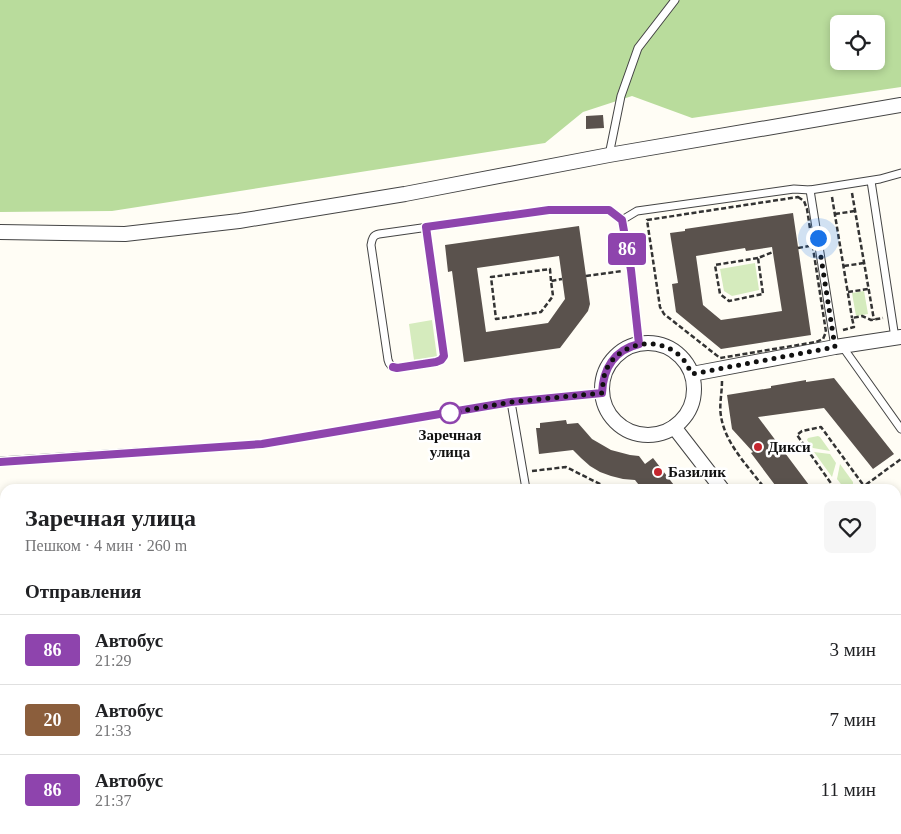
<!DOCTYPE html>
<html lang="ru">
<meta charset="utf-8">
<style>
:root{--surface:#fff;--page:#f6f6f6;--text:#202124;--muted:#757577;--line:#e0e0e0}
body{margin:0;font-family:Georgia,serif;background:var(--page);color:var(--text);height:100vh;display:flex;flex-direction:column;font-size:19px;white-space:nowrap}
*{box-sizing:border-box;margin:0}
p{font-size:16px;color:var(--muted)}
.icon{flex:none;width:28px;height:28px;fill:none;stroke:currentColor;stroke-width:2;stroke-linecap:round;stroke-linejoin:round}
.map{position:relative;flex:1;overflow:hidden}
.sheet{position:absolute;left:0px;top:484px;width:901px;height:351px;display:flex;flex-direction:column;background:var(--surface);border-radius:15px 15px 0 0;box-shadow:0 2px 8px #0003}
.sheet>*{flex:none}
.badge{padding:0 10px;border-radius:4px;font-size:18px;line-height:32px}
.buttons{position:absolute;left:830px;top:15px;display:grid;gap:10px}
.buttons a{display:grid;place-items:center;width:55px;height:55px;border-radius:8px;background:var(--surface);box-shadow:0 2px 8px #0003;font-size:25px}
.you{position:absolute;width:25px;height:25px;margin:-12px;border:4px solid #fff;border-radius:50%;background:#1a73e8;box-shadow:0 0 0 8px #1a73e833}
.map>.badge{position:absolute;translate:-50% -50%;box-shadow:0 0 0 2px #fff}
h2{padding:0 25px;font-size:19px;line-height:45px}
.round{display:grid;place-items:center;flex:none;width:52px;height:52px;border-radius:8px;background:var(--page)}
.head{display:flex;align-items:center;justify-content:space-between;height:85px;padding:0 25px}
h1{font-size:24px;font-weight:700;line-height:38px}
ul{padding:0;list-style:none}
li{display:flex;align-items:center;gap:15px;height:70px;padding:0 25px;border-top:1px solid var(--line)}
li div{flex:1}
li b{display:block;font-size:19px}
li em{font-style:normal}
li .badge{min-width:55px;font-weight:700;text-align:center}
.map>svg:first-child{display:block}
.green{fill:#d5ebbd}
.forest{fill:#b9dc9c;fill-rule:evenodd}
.building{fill:#5a524d;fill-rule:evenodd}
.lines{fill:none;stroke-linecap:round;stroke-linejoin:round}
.lane-casing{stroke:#444;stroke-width:9}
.street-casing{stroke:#444;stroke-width:16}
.path{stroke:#333;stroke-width:2.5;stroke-dasharray:5 2.5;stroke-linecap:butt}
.lane{stroke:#fff;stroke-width:7}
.street{stroke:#fff;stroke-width:14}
.line-casing{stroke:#fff;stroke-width:11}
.line{stroke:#8e44ad;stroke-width:8}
.walk{stroke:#111;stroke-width:5;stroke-dasharray:0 9}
.stop-dot{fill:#fff;stroke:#8e44ad;stroke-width:2.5}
.poi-dot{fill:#c4262e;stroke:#fff;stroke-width:2}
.labels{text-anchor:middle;stroke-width:5;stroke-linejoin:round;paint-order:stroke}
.stop-label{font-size:15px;font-weight:bold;fill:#111;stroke:#fff}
.poi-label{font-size:15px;font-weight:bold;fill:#111;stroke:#fff;text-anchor:start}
</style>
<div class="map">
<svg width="901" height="834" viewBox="0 0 901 834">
<rect width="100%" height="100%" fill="#fffdf5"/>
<!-- green -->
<g class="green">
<path d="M755,263L759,290L732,296L724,291L720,269Z"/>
<path d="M864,291L868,314L856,316L852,293Z"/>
<path d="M432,320L437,357L414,360L409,324Z"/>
<path d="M818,436L820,437L830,451L813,448L807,440L808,438Z"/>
<path d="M814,452L830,454L836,463L832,477Z"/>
<path d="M840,464L853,482V485L847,489L844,488L837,479Z"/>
<path d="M901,742V834H856L858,830H896V752Z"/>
</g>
<!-- forest -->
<g class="forest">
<path d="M0,0H901V87L692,118L632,96L583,112L545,143L112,211L0,212ZM839,24H876V61H839Z"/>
<path d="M245,830H512L513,834H249Z"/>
</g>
<!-- building -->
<g class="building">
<path d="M603,115L604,128L586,129V116Z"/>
<path d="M793,213L811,335L721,349L676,312L672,284L678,283L670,233L685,231V229ZM772,247L782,311L721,320L703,305L696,256L745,248L746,251Z"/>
<path d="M579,226L590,304L588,311L560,348L464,362L452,271L448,272L445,245ZM559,256L565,299L548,323L486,332L477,268Z"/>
<path d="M834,378L894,454L873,469L824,408L758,417L812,489H778L751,453L753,452L732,429L727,395L771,388V386L806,380V382Z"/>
<path d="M566,420L567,424L578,423L592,439L611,450L630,455L639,456L645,464L653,458L677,489H642L635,480L623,479L611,476L600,472L590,466L581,458L573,450L539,454L536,428H540V423Z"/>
</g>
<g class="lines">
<!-- lane casing -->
<g class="lane-casing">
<g id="lane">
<path d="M609,155L621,96L638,48L675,0"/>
<path d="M871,181L895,338"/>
<path d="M810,190L835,347"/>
<path d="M622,220L637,211L794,189L810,190L880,179L901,173"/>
<path d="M426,227L444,356L441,360L436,362L397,368C392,367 389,365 388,360L371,245C372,239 373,235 379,234L549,210H609L622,220L631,270L639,345"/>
<path d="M842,346L901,429"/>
<path d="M511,402L526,489"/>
<path d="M0,461L262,444L511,402L602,393"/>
<path d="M896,543L901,540"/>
<path d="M896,591L901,588"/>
<path d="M0,652L5,648"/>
<path d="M597,830L600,834"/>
<path d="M818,834L821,830"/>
</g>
</g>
<!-- street casing -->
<g class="street-casing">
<g id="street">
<path d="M0,232L125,234L239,221L405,194L609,155L901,105"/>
<circle cx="648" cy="389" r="46"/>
<path d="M692,374L835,347L901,337"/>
<path d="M674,427L722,489"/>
<path d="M896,677L901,681"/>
</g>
</g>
<!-- path -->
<g class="path">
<path d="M852,193L874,320"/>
<path d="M798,197L804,201L807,209L826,332L823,339L816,342L720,358L664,314L660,307L647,220Z"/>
<path d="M832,197L852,318"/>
<path d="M835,214L855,211"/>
<path d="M798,248L809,246"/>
<path d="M758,258L715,265L720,294L729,301L763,294L758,258L773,252"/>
<path d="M844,266L864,263"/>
<path d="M586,276L622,271"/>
<path d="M551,281L550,269L491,277L496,319L541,312L553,296L551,281L562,279"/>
<path d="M848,292L868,289"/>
<path d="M843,330L854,327L852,318L862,316L871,320L883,318"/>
<path d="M722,381C722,393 719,406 721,416C725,444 749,467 765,489"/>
<path d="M532,471L566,467L610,489"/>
<path d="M835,489L797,435L802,431L821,427L864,486"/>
<path d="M860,489L901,459"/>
<path d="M896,565L901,562"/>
<path d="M896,606L901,612"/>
<path d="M547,830L549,833L568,834"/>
<path d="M697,830L700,834"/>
<path d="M348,834L350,830"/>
<path d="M726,834L729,830"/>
</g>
<!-- lane -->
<use href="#lane" class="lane"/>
<!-- street -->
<use href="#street" class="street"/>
</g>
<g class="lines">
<!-- line casing -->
<g class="line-casing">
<path id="line" d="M0,462L262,444L511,402L602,393C603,369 614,350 639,344L631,270L622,220L609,210H549L426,227L444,356L441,360L436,362L397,368L393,367"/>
</g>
<!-- line -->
<use href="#line" class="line"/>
<!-- walk -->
<path class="walk" d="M450,413L511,402L602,393C603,385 603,378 606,370C619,343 656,335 679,355C685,360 688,367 692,374L835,347L818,238"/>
</g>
<!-- markers -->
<circle class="stop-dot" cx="450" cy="413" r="10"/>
<g class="poi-dot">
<circle cx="758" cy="447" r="5"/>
<circle cx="658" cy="472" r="5"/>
</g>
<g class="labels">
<!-- stop labels -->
<g class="stop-label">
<text x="450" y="440">Заречная<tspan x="450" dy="17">улица</tspan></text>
</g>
<!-- poi labels -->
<g class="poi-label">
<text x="768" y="452">Дикси</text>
<text x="668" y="477">Базилик</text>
</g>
</g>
</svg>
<div class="buttons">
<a><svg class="icon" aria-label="locate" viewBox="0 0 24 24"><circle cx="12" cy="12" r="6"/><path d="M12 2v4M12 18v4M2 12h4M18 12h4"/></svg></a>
</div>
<div class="you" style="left:818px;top:238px"></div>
<b class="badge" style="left:627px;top:249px;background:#8e44ad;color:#fff">86</b>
<section class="sheet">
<div class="head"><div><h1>Заречная улица</h1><p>Пешком · 4 мин · 260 m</p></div><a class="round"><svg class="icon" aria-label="heart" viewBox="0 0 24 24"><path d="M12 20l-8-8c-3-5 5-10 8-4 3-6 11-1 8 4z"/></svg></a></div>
<h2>Отправления</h2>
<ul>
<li><span class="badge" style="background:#8e44ad;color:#fff">86</span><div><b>Автобус</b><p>21:29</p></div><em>3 мин</em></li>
<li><span class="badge" style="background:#8b5e3c;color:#fff">20</span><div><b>Автобус</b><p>21:33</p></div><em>7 мин</em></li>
<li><span class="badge" style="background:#8e44ad;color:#fff">86</span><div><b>Автобус</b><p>21:37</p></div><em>11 мин</em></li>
</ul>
</section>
</div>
